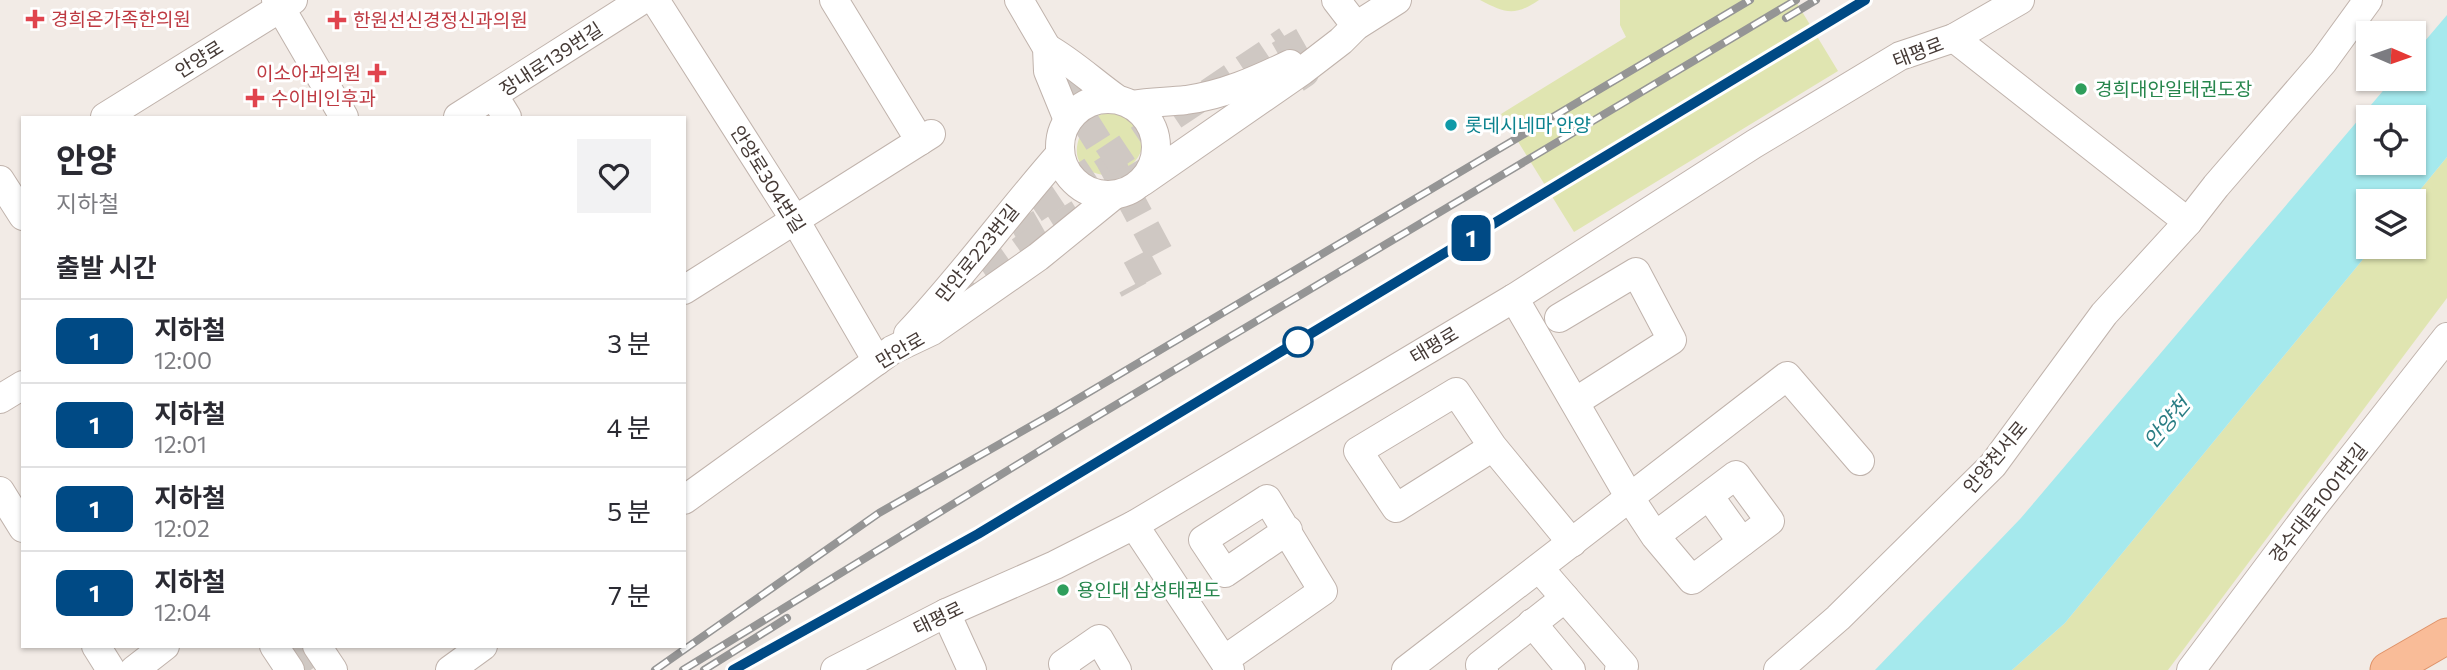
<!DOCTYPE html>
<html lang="ko">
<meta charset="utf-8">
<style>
:root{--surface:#fff;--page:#f2f2f3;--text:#2b2b33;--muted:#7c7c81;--line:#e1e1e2}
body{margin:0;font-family:Commissioner,"Noto Sans KR",sans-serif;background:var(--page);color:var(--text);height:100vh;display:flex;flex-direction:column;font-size:26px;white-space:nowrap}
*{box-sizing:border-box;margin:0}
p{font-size:23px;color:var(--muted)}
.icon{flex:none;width:38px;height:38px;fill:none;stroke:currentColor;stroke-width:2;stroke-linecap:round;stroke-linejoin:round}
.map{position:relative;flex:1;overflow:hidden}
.panel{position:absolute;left:21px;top:116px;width:665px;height:532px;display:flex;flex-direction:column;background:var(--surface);border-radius:0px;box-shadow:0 2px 5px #0004}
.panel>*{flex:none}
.badge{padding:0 14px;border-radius:10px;font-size:24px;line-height:46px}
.needle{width:46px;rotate:92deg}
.tools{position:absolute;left:2356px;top:21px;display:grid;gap:14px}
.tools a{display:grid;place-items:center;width:70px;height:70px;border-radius:0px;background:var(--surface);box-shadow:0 2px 5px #0004;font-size:35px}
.map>.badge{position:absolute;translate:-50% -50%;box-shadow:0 0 0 4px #fff}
h2{padding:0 35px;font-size:26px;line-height:63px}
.round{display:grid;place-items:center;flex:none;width:74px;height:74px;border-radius:0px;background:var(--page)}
.summary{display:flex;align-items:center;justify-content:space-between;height:119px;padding:0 35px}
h1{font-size:33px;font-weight:700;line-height:52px}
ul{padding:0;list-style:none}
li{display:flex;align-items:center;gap:21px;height:84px;padding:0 35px;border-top:2px solid var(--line)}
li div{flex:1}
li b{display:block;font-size:26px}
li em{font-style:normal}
li .badge{min-width:77px;font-weight:700;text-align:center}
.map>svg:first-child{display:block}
.green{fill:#e0e5b1}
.water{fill:#a5e9ed;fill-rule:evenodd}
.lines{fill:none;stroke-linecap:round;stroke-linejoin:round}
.minor-tunnel{stroke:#cfc8c3;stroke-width:28;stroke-dasharray:28 14;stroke-linecap:butt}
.minor-casing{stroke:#c0b3ac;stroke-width:30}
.major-casing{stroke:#de9269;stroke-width:37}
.minor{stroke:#fff;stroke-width:28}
.major{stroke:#f9bc98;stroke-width:35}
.rail-casing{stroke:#959595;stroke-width:8}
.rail{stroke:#fff;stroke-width:5;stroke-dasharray:16;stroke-linecap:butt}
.line-casing{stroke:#fff;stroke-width:16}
.line{stroke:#004a85;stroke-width:10}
.health-dot{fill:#e0444e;stroke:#fff;stroke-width:2.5}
.leisure-dot{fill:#2e9e5b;stroke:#fff;stroke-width:2.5}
.culture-dot{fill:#0f9aa8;stroke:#fff;stroke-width:2.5}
.stop-dot{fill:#fff;stroke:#004a85;stroke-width:3.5}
.labels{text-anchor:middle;stroke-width:6;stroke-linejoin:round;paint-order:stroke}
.health-label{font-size:19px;fill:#be3a42;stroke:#fff;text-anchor:start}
.street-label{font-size:19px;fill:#453a36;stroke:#fff}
.leisure-label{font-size:19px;fill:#27864d;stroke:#fff;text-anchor:start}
.culture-label{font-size:19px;fill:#0d838f;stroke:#fff;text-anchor:start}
.water-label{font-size:21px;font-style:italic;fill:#2b7e85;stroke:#fff}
</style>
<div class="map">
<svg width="2447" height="670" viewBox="0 0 2447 670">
<rect width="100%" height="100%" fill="#f2ebe6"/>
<!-- green -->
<g class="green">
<path d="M1480,0H1539C1514,17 1505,13 1480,0Z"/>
<path d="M1620,0H1795L1838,71L1574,232L1501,114L1626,37L1620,25Z"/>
<path d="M1111,112C1174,117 1135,195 1088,170C1067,159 1079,126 1096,117C1101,114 1106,113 1111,112Z"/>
<path d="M2447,157V298L2168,670H2012L2065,623L2373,247H2413V201H2411Z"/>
</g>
<!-- water -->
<path class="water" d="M2447,15V157L2411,201H2368V247H2373L2065,623L2012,670H1875L2021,518L2393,79H2413V55ZM2368,117H2413V163H2368Z"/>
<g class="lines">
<!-- minor-tunnel -->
<g class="minor-tunnel">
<path d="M1284,36L1305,73L1296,79"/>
<path d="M1061,83L1109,159L1162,258L1127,277L1134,290"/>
<path d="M1034,241L1021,218L1287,40"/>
<path d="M951,299L1034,241L1160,163"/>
<path d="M296,646L314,670"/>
</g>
<!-- minor casing -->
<g class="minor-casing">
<g id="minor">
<path d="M276,0L344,117"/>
<path d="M655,0L795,220L877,361"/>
<path d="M834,0L920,141"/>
<path d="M1019,0L1047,48L1048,71L1068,120"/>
<path d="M1336,0L1356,26"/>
<path d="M1954,38L2188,222"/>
<path d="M1047,48C1072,62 1093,82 1117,99"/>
<path d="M494,96L507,117"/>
<circle cx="1108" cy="147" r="48"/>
<path d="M1132,105C1150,102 1168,102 1186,100C1223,95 1257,80 1290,64"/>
<path d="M105,117L293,0"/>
<path d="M458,117L642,0"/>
<path d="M0,180L23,216"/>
<path d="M1142,182L1302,71L1341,41L1356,26L1397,0"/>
<path d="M684,290L931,134"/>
<path d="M1514,298L1630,498L1655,536L1692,580L1770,521L1736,475L1655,536"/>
<path d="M1559,318L1636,272L1672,340L1575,402"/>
<path d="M908,334C962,277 1008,213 1060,154"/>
<path d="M0,399L23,385"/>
<path d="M1493,447L1396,508L1358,451L1456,392L1493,447L1572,543"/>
<path d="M0,491L23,528"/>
<path d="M1709,496L1742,542"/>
<path d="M684,500L892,350L932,331L1038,257L1113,196"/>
<path d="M1134,525L1230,670"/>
<path d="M1539,568L1624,666L1619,670"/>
<path d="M946,613L972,670"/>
<path d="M1532,623L1571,670"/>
<path d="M96,646L111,670"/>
<path d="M274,646L290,670"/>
<path d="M317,646L333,670"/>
<path d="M1224,660L1323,591L1267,499L1203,540L1225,573L1288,530"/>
<path d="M134,670L165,646"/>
<path d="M450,670L483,646"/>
<path d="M835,670L946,613L1055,565L1134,525L1514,298L1754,144L1900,56L1954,38L2020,0"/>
<path d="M1066,670L1063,664L1099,639L1117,670"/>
<path d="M1406,670L1787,376L1860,461"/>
<path d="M1484,670L1480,665L1565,598"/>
<path d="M1778,670L1838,618L1993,465L2104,314L2188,222L2216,186L2323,62L2368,0"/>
<path d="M2191,670L2314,506L2447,337"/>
</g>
</g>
<!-- major casing -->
<g class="major-casing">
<path id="major" d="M2388,670L2447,636"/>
</g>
<!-- minor -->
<use href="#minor" class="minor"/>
<!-- major -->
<use href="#major" class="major"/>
<!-- rail casing -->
<g class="rail-casing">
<g id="rail">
<path d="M1786,18L1816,0"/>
<path d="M655,670L879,513L1054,413L1750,0"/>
<path d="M683,670L1067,434L1796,0"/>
<path d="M704,670L787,618"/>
<path d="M733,670L978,534L1865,0"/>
</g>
</g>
<!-- rail -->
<use href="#rail" class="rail"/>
</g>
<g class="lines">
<!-- line casing -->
<g class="line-casing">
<path id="line" d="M733,670L978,534L1865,0"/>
</g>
<!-- line -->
<use href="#line" class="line"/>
</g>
<!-- markers -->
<g class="health-dot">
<path d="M31.5 8.5h7v7h7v7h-7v7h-7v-7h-7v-7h7z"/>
<path d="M333.5 9.5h7v7h7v7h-7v7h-7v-7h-7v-7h7z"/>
<path d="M373.5 62.5h7v7h7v7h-7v7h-7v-7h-7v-7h7z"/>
<path d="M251.5 87.5h7v7h7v7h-7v7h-7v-7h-7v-7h7z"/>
</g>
<g class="leisure-dot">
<circle cx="2081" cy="89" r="7"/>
<circle cx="1063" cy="590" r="7"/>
</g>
<circle class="culture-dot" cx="1451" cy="125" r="7"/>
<circle class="stop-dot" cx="1298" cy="342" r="14"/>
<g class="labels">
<!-- health labels -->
<g class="health-label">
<text x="51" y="26">경희온가족한의원</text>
<text x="353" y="27">한원선신경정신과의원</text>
<text x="361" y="80" text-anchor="end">이소아과의원</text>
<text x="271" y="105">수이비인후과</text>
</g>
<!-- street labels -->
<g class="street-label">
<text transform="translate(1918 52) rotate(-21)" y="7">태평로</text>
<text transform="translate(199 59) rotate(-32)" y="7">안양로</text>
<text transform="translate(551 59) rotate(-33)" y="7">장내로139번길</text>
<text transform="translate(768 179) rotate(58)" y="7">안양로304번길</text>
<text transform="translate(977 253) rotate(-51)" y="7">만안로223번길</text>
<text transform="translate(1434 345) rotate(-31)" y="7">태평로</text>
<text transform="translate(900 350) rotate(-30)" y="7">만안로</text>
<text transform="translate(1995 457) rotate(-50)" y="7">안양천서로</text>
<text transform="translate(2318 503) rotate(-52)" y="7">경수대로1001번길</text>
<text transform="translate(938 618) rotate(-26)" y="7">태평로</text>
</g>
<!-- leisure labels -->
<g class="leisure-label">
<text x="2095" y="96">경희대안일태권도장</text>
<text x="1077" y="597">용인대 삼성태권도</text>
</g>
<!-- culture labels -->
<g class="culture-label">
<text x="1465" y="132">롯데시네마 안양</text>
</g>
<!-- water labels -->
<g class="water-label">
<text transform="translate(2167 423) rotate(-50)" y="7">안양천</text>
</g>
</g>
</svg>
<div class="tools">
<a><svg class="needle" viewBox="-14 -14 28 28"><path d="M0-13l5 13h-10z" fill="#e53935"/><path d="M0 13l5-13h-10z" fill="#7c7c81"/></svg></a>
<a><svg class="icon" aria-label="locate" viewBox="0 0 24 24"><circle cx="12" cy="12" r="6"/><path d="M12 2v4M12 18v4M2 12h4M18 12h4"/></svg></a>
<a><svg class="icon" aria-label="layers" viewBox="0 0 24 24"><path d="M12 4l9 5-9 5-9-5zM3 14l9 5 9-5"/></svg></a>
</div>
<b class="badge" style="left:1471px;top:238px;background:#004a85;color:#fff">1</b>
<section class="panel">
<div class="summary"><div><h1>안양</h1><p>지하철</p></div><a class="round"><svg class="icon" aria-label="heart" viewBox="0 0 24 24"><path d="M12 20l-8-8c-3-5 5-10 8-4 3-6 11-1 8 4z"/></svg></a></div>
<h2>출발 시간</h2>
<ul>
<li><span class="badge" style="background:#004a85;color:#fff">1</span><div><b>지하철</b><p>12:00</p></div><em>3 분</em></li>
<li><span class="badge" style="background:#004a85;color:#fff">1</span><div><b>지하철</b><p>12:01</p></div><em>4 분</em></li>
<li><span class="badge" style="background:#004a85;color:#fff">1</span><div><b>지하철</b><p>12:02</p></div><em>5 분</em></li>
<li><span class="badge" style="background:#004a85;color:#fff">1</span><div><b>지하철</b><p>12:04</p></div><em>7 분</em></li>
</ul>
</section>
</div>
